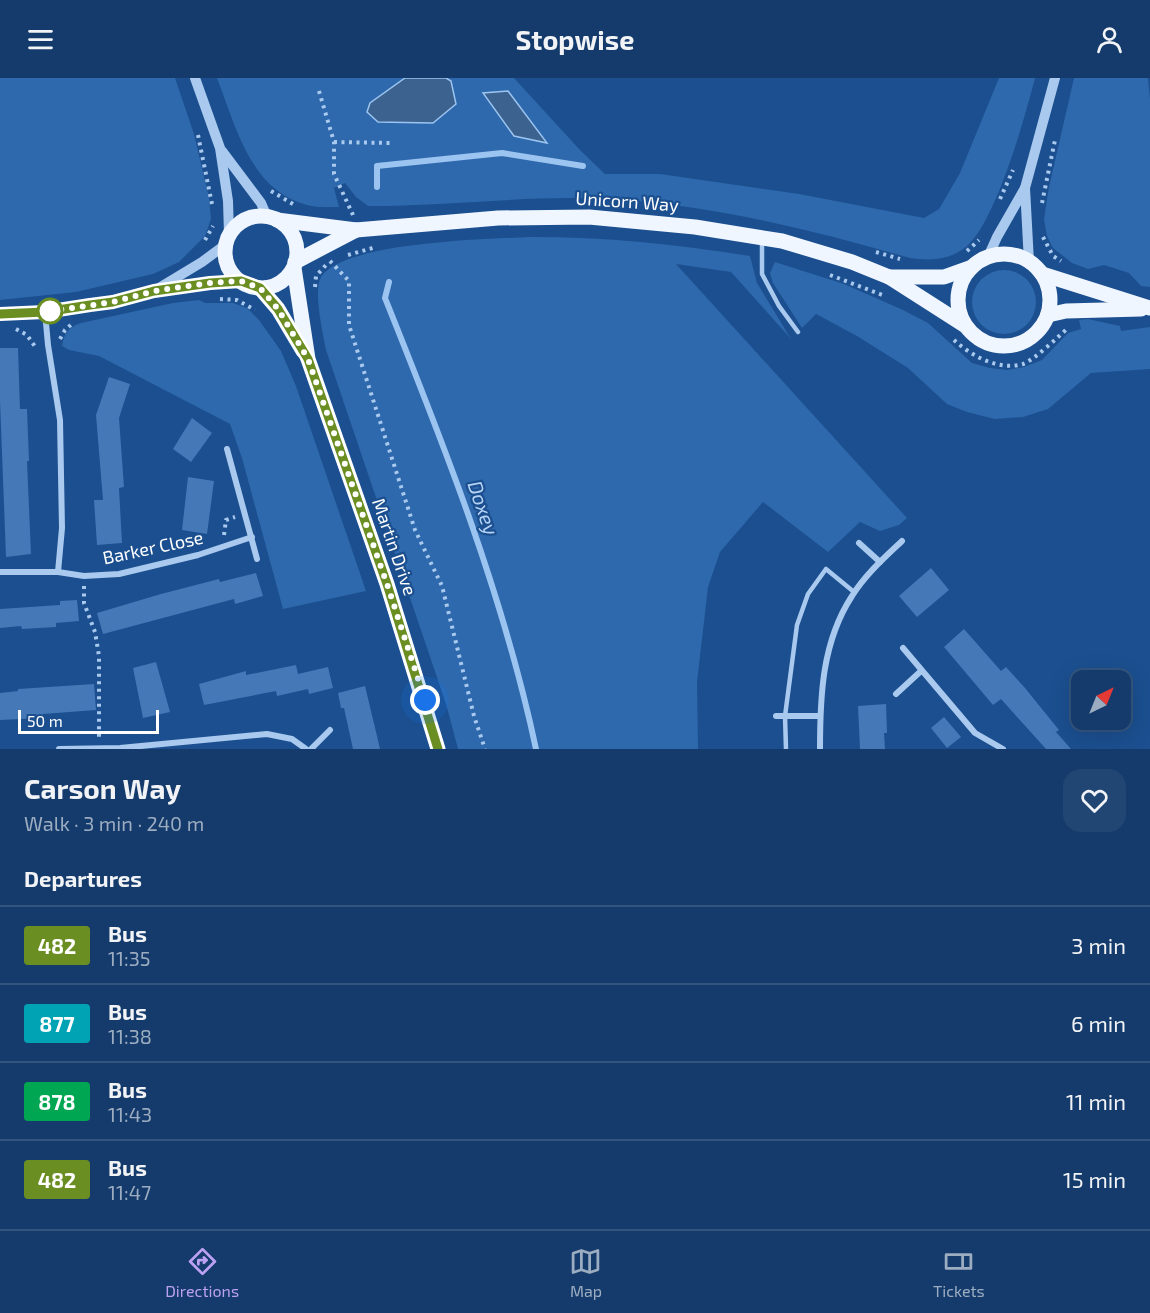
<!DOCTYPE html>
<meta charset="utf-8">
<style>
:root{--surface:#143b6b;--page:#214673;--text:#f1f3f6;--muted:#9dadc1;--line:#33557e;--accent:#bca0f2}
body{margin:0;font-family:"Exo 2",sans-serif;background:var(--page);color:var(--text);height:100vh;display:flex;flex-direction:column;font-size:22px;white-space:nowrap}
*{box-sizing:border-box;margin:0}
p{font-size:20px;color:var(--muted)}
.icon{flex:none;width:33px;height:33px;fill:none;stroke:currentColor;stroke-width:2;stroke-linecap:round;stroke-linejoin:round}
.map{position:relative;height:671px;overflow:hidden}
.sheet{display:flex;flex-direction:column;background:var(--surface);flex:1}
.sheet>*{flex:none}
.badge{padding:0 12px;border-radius:4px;font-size:21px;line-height:39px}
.needle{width:39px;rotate:43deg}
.fabs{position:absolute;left:1071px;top:592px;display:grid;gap:12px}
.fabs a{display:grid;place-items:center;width:60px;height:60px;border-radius:12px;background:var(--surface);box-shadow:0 6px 24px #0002,0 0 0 2px var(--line);font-size:30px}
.scale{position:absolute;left:18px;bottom:15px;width:141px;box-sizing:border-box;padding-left:6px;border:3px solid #fff;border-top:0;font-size:16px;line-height:21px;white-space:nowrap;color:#fff;-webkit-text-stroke:4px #1b4f8f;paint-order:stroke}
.you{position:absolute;width:30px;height:30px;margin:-15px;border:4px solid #fff;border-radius:50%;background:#1a73e8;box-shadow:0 0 0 9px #1a73e833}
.map>.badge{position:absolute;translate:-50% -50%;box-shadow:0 0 0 3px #fff}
h2{padding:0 24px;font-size:22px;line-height:54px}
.round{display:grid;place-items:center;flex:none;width:63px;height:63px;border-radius:18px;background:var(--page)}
.summary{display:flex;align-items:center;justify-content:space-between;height:102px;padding:0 24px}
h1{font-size:28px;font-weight:700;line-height:45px}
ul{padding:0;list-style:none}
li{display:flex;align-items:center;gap:18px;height:78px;padding:0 24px;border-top:2px solid var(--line)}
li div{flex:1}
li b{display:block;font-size:22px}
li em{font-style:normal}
li .badge{min-width:66px;font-weight:700;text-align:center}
header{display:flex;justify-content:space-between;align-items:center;height:78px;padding:0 24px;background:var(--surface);font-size:27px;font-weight:700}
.dock{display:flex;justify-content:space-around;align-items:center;height:84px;border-top:2px solid var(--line);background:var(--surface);font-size:16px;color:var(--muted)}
.dock a{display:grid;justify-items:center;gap:3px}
.dock .active{color:var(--accent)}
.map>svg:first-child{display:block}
.green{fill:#2e69ad}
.water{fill:#3c6290;stroke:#9cc4f0;stroke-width:1.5}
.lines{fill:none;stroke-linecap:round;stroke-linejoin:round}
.stream{stroke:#9cc4f0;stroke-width:6}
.building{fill:#4478b7}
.path{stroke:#a9c9ee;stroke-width:4;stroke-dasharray:3 4.5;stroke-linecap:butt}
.service{stroke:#a9c9ee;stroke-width:4.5}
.minor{stroke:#a9c9ee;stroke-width:6}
.tertiary{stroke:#a9c9ee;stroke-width:10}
.primary{stroke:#f0f6ff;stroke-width:15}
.line-casing{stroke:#fff;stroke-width:14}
.line{stroke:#6b8e23;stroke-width:9}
.walk{stroke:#fff;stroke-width:6;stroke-dasharray:0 10.8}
.stop-dot{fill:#fff;stroke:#6b8e23;stroke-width:3}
.labels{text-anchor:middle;stroke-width:4.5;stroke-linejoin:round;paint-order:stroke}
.street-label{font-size:18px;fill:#fff;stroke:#1b4f8f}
.water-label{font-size:20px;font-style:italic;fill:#b5d3f5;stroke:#1b4f8f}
</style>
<header><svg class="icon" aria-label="menu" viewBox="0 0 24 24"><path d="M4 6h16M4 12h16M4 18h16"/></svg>Stopwise<svg class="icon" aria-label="person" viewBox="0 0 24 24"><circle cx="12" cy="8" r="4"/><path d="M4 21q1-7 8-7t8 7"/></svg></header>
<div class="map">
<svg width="1150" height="671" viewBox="0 0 1150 671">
<rect width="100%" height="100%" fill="#1b4f8f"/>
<!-- green -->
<g class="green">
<path d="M0,0H175L194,56L209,120L211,141L205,158L179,184L153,196L76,214L0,222Z"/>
<path d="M217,0H514L580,72L605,96H660L799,116L924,140L939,131L960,95L999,0H1035C1025,39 996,144 966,169C950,182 930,183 910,180C811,152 713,127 610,121C529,117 449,128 368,128L356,119L345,105L334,110L339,129C329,129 317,130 307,127C250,112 236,49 217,0Z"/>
<path d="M1074,0H1148L1150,21V209L1141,208L1129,195L1104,187L1088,191L1072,185L1053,170L1047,158L1044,141L1049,109Z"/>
<path d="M530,159C607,159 674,166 750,178L757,205L791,261L731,194L676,186L907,440L899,447L880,453L860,444L828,474L763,424L720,474L708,509L697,604L698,671H458L446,626L326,272C323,255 313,214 321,199C343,164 489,161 530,159Z"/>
<path d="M775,184L844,206L903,232L928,245L972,285L990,290L1007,292L1024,289L1042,282L1068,255L1081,251L1079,242L1088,241L1120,248L1121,253L1150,249V291L1091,295L1048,331L1023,339L995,341L967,334L947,326L908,290L857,258L816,236L802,250L773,205L770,195Z"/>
<circle cx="1004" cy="224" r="32"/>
<path d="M199,222L205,225H233L247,230L259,242L281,273L296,308L366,513L283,531L242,380L230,346L99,278L69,272L62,268C64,255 69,249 81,245L173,225Z"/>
</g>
<!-- water -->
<g class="water">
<path d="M405,0H446L451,3L456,26L433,45L378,44L367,34L370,25Z"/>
<path d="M508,13L547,65L514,58L483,15Z"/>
</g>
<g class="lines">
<!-- stream -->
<g class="stream">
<path d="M377,109V88L502,75L583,88"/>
<path d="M389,204L385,220C444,367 503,516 536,671"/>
</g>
</g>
<!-- building -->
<g class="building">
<path d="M0,270H18L20,331H27L29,383H27L31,476L6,479L0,323Z"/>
<path d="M109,299L130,306L119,340L124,409L119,410L122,465L97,467L94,422H103L96,337Z"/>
<path d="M192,340L212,355L191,384L173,371Z"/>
<path d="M188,399L214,403L207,456L182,452Z"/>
<path d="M931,490L949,512L917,539L899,518Z"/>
<path d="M256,495L263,518L235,526L234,521L103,556L97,535L161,516L219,501L220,504Z"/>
<path d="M77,522L79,543L56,545V549L22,551L21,548L0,550V531L60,527V523Z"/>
<path d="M964,551L1001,593L1006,589L1025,610L1059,652L1056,654L1071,671H1046L1001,621L993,627L944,569Z"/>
<path d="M156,584L170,634L143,640L133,590Z"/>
<path d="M296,587L298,596L328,589L333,610L309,616L308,611L277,618L276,613L204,627L199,606L246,593V597Z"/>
<path d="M94,606L96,632L43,636V640L0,642V615L18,613V611Z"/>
<path d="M365,608L377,658L380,671H353L344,630H341L338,615Z"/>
<path d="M886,626L887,655H884L885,671H860L858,628Z"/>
<path d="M944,639L961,659L947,670L931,650Z"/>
</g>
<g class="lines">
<!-- path -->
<g class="path">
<path d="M319,13L334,64V96L353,137"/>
<path d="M198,57L212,126"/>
<path d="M334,64L392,65"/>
<path d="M271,113L293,126"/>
<path d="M1000,121L1013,92"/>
<path d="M1042,125L1055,62"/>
<path d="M1043,159L1053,178L1061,183"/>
<path d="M205,162L213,148"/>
<path d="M967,173L979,162"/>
<path d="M876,174L900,181"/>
<path d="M348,177L376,169"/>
<path d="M330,183L349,203V247L415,452L442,508L474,638L485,671"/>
<path d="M830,197L885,218"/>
<path d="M315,209L316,198L326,187"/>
<path d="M220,221L237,222L255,232"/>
<path d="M16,251L27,257L36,270"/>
<path d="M60,261L65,252L74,244"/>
<path d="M954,262C972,278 998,293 1023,286C1034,282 1058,259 1068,250"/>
<path d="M224,457L226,442L235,439"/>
<path d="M84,508V525L95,554L99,578V660"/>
</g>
<!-- service -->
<g class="service">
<path d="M762,162V196L779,228L798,254"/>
<path d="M786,671L785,638L797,547L808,516L826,491L854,514"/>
</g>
<!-- minor -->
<g class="minor">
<path d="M45,234L48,267L60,342L62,450L58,494"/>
<path d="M227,371L257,481"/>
<path d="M859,465L880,484"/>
<path d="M0,494H58L84,498L119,496L198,477L252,459"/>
<path d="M903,570L975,655L1003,671"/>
<path d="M896,616L921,593"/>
<path d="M776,638H820"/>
<path d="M59,671L120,670L267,656L292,661L306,671"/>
<path d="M311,671L330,652"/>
<path d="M820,671C820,618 822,564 852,518C865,497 884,480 902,463"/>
</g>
<!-- tertiary -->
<g class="tertiary">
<path d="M195,0L220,70L228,123L229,156"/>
<path d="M222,73L261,125L267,139"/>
<path d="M1025,110L1029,184"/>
<path d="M988,179L997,159L1025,110L1055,0"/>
<path d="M159,210L202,184L225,167"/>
<path d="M0,236L45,234L113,224L154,213L241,203"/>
</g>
<!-- primary -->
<g class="primary">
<circle cx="261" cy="174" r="36"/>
<path d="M277,142L356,152L498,140L589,139L695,149L782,163L852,184L889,199L964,247"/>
<circle cx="1004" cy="222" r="46"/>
<path d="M295,184L356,152"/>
<path d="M294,190L308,281L387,506L438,671"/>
<path d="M1042,196L1150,230"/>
<path d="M889,199H944L972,189"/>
<path d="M260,210L278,231L303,273"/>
<path d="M1048,237L1066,233L1141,231"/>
</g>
</g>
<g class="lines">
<!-- line casing -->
<g class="line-casing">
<path id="line" d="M0,236L45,234L90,227L113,224L154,213L210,205L241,203L260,210L278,231L308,281L387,506L438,671"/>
</g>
<!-- line -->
<use href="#line" class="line"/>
<!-- walk -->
<path class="walk" d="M50,233L45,234L113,224L154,213L210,205L241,203L260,210L278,231L308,281L387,506L425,622"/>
</g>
<!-- markers -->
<circle class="stop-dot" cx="50" cy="233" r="12"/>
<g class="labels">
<!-- street labels -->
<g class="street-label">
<text transform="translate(627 124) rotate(4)" y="6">Unicorn Way</text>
<text transform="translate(394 469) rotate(71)" y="6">Martin Drive</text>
<text transform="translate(153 470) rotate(-12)" y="6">Barker Close</text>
</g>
<!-- water labels -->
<g class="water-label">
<text transform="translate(483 430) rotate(71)" y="7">Doxey</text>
</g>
</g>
</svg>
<div class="fabs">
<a><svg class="needle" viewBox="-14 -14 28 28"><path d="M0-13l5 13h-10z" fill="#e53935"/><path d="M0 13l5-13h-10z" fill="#9dadc1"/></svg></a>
</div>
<div class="scale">50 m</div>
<div class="you" style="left:425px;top:622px"></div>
</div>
<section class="sheet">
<div class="summary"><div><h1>Carson Way</h1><p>Walk · 3 min · 240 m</p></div><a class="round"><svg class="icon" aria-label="heart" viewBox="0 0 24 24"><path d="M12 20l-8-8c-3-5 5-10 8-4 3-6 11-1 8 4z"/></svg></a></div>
<h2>Departures</h2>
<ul>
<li><span class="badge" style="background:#6b8e23;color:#fff">482</span><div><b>Bus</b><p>11:35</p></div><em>3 min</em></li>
<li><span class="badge" style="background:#00a3b4;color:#fff">877</span><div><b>Bus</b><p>11:38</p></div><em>6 min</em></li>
<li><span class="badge" style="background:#00a651;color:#fff">878</span><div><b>Bus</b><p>11:43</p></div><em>11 min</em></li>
<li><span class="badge" style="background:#6b8e23;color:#fff">482</span><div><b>Bus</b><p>11:47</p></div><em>15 min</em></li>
</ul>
</section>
<nav class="dock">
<a class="active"><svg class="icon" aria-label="directions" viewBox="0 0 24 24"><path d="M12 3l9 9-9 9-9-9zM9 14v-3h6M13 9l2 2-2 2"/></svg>Directions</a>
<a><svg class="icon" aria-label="map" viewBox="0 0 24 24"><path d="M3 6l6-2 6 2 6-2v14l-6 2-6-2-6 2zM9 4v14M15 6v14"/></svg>Map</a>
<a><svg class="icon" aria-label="tickets" viewBox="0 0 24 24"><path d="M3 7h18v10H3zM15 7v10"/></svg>Tickets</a>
</nav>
